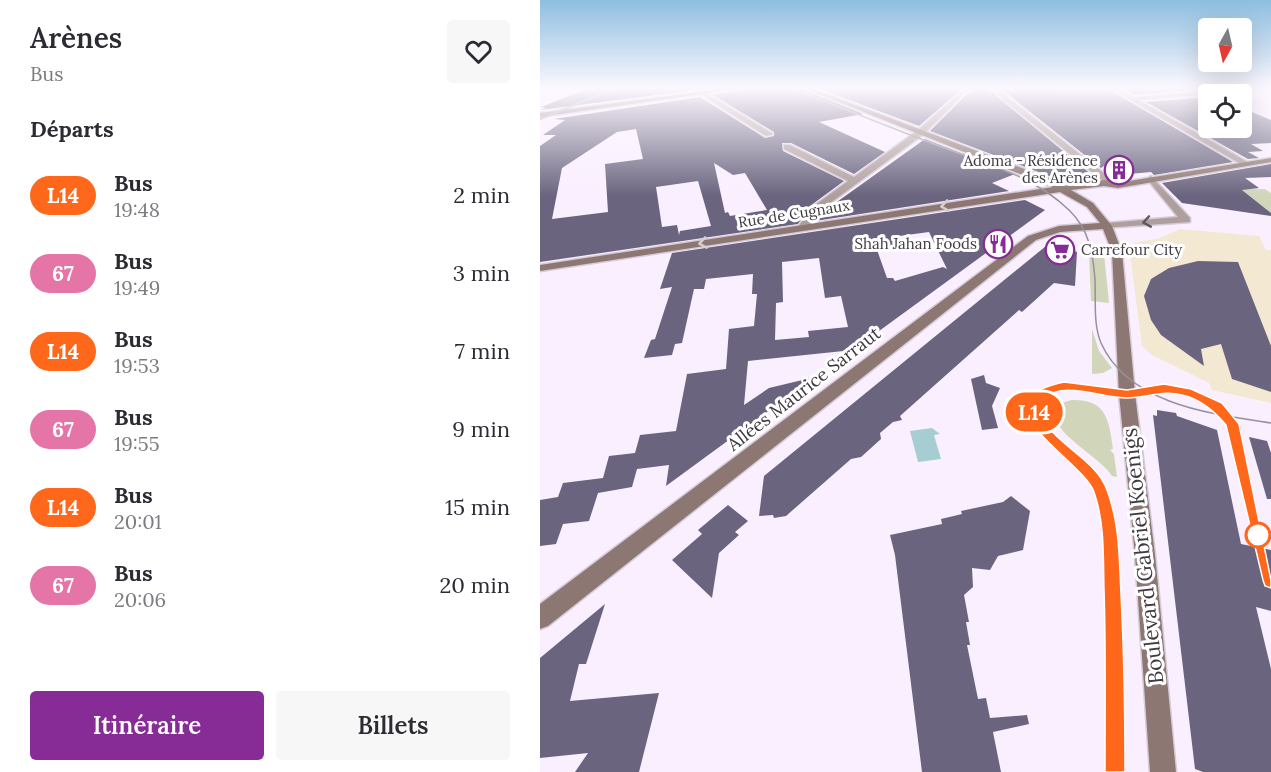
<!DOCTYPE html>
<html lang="fr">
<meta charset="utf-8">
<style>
:root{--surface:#fff;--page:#f7f7f7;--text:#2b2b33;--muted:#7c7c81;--accent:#872b96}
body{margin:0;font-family:Lora,serif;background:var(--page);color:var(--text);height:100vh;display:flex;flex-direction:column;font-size:22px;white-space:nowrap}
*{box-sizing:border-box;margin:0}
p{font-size:20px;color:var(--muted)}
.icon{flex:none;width:33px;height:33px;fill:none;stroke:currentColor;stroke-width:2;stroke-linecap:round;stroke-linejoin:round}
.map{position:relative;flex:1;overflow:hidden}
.side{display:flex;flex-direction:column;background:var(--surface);width:540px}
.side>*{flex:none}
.badge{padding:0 12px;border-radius:20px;font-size:21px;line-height:39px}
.needle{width:39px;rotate:188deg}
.fabs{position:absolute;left:658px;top:18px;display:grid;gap:12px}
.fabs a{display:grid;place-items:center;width:54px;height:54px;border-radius:6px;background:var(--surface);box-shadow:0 6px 24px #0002;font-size:30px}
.map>.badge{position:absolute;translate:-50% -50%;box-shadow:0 0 0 3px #fff}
h2{padding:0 30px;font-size:22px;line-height:54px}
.round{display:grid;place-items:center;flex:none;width:63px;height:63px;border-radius:6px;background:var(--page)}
.head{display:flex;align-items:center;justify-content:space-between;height:102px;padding:0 30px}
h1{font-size:28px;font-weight:600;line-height:45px}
.cta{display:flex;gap:12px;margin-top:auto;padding:12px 30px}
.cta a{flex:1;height:69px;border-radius:6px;background:var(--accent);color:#fff;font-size:24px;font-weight:600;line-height:69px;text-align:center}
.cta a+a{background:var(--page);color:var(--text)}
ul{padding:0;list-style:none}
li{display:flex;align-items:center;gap:18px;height:78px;padding:0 30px}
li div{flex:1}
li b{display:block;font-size:22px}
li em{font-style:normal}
li .badge{min-width:66px;font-weight:700;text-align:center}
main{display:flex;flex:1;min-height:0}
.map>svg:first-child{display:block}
.education{fill:#f3e9d3}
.green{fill:#d1d6ba}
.water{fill:#a5cdd2}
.building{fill:#6a647f;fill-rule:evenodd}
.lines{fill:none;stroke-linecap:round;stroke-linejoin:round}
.street-casing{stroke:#d5cbd9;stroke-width:3}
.secondary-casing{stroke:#d5cbd9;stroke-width:3}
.street{fill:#af9f9c;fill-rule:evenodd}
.secondary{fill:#8d7772;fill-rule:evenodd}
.tram{stroke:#98909b;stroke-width:1.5}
.rail{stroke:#98909b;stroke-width:2}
.oneway{stroke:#d7cfce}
.oneway2{stroke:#61585c}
.line{fill:#ff671b;stroke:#fff;stroke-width:1.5}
.stop-dot{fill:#fff;stroke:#ff671b;stroke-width:3}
.labels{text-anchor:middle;stroke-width:6;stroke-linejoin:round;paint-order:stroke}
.far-poi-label{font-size:15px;fill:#3f3a41;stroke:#fff;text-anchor:end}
.far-street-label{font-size:15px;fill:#3f3a41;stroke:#fff}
.street-label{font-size:18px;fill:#3f3a41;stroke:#fff}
.near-street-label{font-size:21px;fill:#3f3a41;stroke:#fff}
</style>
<main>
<section class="side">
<div class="head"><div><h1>Arènes</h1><p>Bus</p></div><a class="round"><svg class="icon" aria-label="heart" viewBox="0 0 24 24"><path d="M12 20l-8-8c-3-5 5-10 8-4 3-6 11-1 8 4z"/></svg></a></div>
<h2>Départs</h2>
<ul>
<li><span class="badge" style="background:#ff671b;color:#fff">L14</span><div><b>Bus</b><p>19:48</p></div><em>2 min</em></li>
<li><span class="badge" style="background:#e675a7;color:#fff">67</span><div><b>Bus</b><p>19:49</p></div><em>3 min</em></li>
<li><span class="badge" style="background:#ff671b;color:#fff">L14</span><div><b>Bus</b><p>19:53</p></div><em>7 min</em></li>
<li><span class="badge" style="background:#e675a7;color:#fff">67</span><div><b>Bus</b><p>19:55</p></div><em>9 min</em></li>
<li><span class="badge" style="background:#ff671b;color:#fff">L14</span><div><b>Bus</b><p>20:01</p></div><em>15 min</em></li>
<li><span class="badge" style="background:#e675a7;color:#fff">67</span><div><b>Bus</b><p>20:06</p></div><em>20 min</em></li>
</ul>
<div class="cta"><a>Itinéraire</a><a>Billets</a></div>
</section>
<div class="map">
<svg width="731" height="772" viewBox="0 0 731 772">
<rect width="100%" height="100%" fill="#faefff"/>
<!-- education -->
<path class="education" d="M640,229L719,236L726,250H731V403L672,390L669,383L612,355L602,346L590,254L594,243L620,238Z"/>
<!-- green -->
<g class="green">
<path d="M701,189H725L731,193V213Z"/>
<path d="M549,252L564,254L569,303L551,301Z"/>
<path d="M552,329L559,351L572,368L563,373L552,374Z"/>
<path d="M532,400C567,399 569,421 573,449L570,450L574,454L577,477L572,476C559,455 510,434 515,409L521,403Z"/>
</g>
<!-- water -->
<path class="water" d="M392,428L400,434L394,435L401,459L378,462L370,431Z"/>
<!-- building -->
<g class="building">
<path d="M49,88H171L0,110L6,108L1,107Z"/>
<path d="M206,88H261L323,114L279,122L345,152L314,174L251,143H242L243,151L304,181L270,206L258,224L0,262V146L16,135H3L25,120L14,119L160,97L225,138L234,136V132L173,95ZM96,129L103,159L65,164L68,212L12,219L22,168L77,132ZM174,163L193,175L205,173L227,210L190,216L188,212L185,213ZM158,181L171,226L140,231L139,235L137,225L122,227L116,187Z"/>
<path d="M277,88H423L379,126Z"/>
<path d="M437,88H447L552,175L545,180L528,183L390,131L427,94Z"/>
<path d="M460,88L568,89L693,162L614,175L611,172L589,174L576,158L561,168Z"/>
<path d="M582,88H661V89L594,95Z"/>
<path d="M669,97V128H702V108L731,120V143L711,144L723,151L708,152L719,158L708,159L606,102Z"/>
<path d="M385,139L475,174L452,183L469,191L275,221L280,214Z"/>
<path d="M731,164V177L705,178L719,188L702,190L731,213V216L642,203L622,183Z"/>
<path d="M485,200L505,210L313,350L208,361L204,405L229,388L275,377L126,486L129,465L97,469L92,487L58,493L49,521L23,524L16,544L0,546V500L18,497L23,483L63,478L69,456L95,453L100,435L136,431L147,374L186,369L189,329L214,326L217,294H212L213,274L166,279L164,289H154L142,343L135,344L132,355L104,358L111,340L115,339L132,287L120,289L132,253ZM389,232L407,269L403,267L355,281L353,278H347L336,247L355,245L352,237ZM279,258L285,298L301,296L308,327L268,331L269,337L235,340L236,303L243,302L242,262Z"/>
<path d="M518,244L537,252L535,286L514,283L482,312L479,310L360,416L362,420L353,422L340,433L341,439L321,457L311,459L246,516L234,518L233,515L219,516L224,476L506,246Z"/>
<path d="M658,261L698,262L731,346V392L692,379L681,344L661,349L664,366L621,335L611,320L604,296L611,279L629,268Z"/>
<path d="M444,375L446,383L460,388L452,406L458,428L442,430L431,379Z"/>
<path d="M617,410L636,413L637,416L677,430L701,544L731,550V611L716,607L731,669V772H663L655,769L613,415L617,416Z"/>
<path d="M709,437L727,441L731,453V499H727Z"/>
<path d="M471,496L490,511L483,550L458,556L450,570L432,568L433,587L424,595L429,622H426L430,645H427L438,699L446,698L450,718L487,715L489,724L453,732L461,772H382L355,555L350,535L402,524L401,519L422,514L421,511L463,502Z"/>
<path d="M188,505L208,521L195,532L199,535L179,553L172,598L132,560L162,534L158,530Z"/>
<path d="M65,604L46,664H39L30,701L119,693L99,772H35L48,753L0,758V658Z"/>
</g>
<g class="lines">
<!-- street casing -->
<g class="street-casing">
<g id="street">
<path d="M426,88H435L426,92L384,134L278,212L267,229H259L258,227L271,208L308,181L244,149V145H250L314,177L378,130Z"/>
<path d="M449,88H456L570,178L577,180V184L564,182Z"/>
<path d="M570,88H577L593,97L667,91L663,88L677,91L675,94L599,100L711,164L704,166Z"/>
<path d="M160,92H164L233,134L226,136L160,94Z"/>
<path d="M611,176L650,218V222L563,228V224L567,223L638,217L607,179Z"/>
</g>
</g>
<!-- secondary casing -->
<g class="secondary-casing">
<g id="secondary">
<path d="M188,88H204L0,117V113Z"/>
<path d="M263,88H271L511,179L523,186L564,180L589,181L731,158V162L578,188L564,186L531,190L553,203L572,226L582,252L595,394L615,555L636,772H610L595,555L579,394L572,252L563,229L520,232L496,240L8,626L0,629V604L488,236L519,226L560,223L547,207L520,192L0,271V265L513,187Z"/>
</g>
</g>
<!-- street -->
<use href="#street" class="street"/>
<!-- secondary -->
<use href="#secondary" class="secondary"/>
<!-- tram -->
<path class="tram" d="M250,88C298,106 346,126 394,144C440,162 492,174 529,210C549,229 553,253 555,280C556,300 553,324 561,343C589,405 672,414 731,423"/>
<!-- rail -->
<path class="rail" d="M0,119L76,88"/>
</g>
<!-- one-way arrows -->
<defs><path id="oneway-chevron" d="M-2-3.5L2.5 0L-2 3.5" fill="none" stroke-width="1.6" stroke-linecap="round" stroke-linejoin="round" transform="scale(1.5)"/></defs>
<g class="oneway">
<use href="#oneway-chevron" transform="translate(405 206) rotate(171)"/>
<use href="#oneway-chevron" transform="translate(163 243) rotate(171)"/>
</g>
<use class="oneway2" href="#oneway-chevron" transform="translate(607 222) rotate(170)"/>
<!-- sky -->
<linearGradient id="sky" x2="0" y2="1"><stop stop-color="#8dbedf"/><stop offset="0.45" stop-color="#fdf8ff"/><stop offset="1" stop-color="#fdf8ff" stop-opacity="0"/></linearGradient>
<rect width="731" height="196" fill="url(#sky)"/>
<!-- line -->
<path class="line" d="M524,382L587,390L624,384L651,389L682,403L699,424L731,580V588L725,586L723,580L686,425C675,412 663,401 646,396C623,389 609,398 587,398C560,398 525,380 502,399C494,439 553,451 567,490C580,525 579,557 581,594C584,653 585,713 585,772H565C565,711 566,651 564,590C563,556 565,524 554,492C543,460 429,402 524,382Z"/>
<!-- icons -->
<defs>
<g id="building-ring" transform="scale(1.5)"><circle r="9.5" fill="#fff" stroke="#872b96" stroke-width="1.5"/><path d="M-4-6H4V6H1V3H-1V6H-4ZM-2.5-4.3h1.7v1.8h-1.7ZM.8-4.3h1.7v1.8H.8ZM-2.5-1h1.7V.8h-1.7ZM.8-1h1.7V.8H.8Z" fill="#872b96"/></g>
<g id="restaurant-ring" transform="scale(1.5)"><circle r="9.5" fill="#fff" stroke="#872b96" stroke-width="1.5"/><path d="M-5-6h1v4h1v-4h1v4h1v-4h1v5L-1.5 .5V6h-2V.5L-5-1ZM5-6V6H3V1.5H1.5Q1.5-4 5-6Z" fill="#872b96"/></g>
<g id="supermarket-ring" transform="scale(1.5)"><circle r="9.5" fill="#fff" stroke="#872b96" stroke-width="1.5"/><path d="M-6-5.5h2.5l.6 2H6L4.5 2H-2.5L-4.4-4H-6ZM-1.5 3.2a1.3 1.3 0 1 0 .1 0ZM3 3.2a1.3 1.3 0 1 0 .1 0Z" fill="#872b96"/></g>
</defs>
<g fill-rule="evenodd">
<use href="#building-ring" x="579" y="170"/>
<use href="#restaurant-ring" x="458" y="244"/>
<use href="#supermarket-ring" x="520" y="250"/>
</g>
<!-- markers -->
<circle class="stop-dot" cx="718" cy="535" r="12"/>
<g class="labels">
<!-- far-poi labels -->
<g class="far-poi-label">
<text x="558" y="166">Adoma - Résidence<tspan x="558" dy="17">des Arènes</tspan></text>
<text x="437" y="249">Shah Jahan Foods</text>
<text x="541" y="255" text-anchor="start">Carrefour City</text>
</g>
<!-- far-street labels -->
<g class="far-street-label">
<text transform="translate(254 214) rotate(-9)" y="5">Rue de Cugnaux</text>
</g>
<!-- street labels -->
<g class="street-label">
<text transform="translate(264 389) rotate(-38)" y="6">Allées Maurice Sarraut</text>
</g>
<!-- near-street labels -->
<g class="near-street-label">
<text transform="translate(603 556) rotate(-96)" y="7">Boulevard Gabriel Koenigs</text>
</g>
</g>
</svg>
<div class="fabs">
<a><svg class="needle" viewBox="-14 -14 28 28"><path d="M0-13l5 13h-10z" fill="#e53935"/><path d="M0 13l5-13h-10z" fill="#7c7c81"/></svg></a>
<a><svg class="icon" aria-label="locate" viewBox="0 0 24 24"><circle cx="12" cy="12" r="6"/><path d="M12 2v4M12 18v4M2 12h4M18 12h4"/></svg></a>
</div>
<b class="badge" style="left:494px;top:412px;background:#ff671b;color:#fff">L14</b>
</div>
</main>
